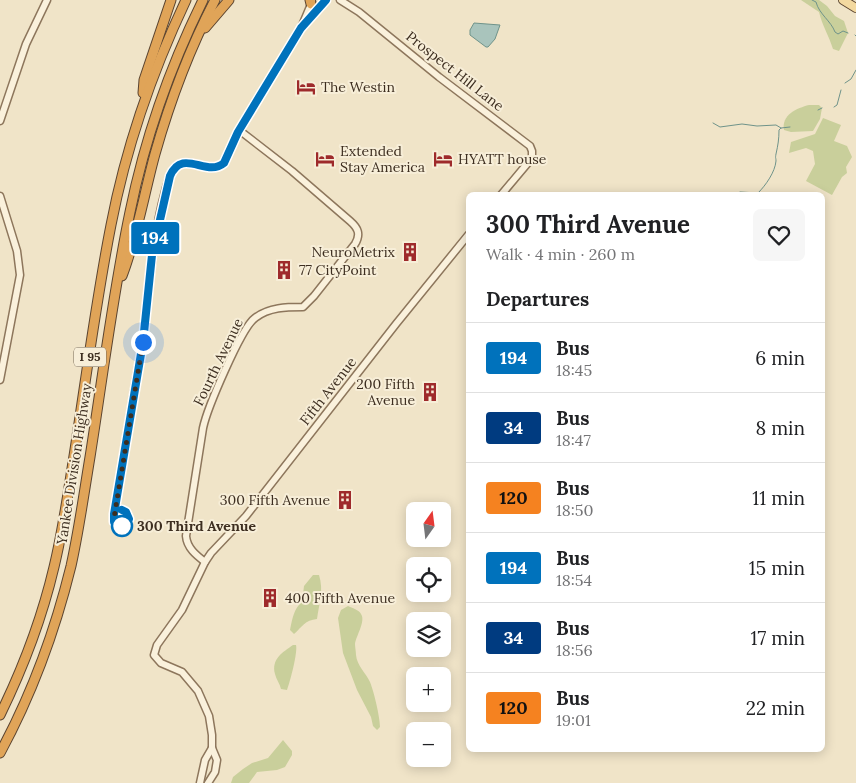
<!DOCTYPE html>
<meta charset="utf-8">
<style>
:root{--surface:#fff;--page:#f6f6f6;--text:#202124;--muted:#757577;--line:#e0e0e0}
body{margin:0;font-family:Lora,serif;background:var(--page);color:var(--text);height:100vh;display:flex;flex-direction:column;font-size:19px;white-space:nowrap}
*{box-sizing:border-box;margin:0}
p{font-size:16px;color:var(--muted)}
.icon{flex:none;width:28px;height:28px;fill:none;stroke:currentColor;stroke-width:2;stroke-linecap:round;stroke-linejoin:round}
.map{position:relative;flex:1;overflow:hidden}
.details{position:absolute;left:466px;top:192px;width:359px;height:560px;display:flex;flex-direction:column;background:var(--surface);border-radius:8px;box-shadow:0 2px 12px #0003}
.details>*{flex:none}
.badge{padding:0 10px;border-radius:4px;font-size:18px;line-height:32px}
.needle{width:32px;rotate:14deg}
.buttons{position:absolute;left:406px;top:502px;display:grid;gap:10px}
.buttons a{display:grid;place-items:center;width:45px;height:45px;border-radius:8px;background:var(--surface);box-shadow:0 2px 12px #0003;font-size:25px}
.you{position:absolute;width:25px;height:25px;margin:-12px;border:4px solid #fff;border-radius:50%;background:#1a73e8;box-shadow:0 0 0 8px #1a73e833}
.map>.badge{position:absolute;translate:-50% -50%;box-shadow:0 0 0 2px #fff}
h2{padding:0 20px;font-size:19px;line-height:45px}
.round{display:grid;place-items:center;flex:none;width:52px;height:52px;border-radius:8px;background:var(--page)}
.overview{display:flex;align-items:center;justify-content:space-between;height:85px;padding:0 20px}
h1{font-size:24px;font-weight:700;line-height:38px}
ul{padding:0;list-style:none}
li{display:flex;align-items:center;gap:15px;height:70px;padding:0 20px;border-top:1px solid var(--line)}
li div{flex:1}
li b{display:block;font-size:19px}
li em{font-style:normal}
li .badge{min-width:55px;font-weight:700;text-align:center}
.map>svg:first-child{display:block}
.green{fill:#c9cf9b}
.water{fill:#a9c4bc;stroke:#6f938a}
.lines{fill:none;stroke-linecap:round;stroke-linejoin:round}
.stream{stroke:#6f938a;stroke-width:1}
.minor-casing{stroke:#8d765c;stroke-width:9}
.major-casing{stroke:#5b4430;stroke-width:10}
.highway-casing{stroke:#5b4430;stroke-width:11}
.minor{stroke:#faf1dc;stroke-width:6}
.major{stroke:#f3d9a0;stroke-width:8}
.highway{stroke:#e0a458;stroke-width:9}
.line-casing{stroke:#fff;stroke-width:11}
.line{stroke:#0072bc;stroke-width:8}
.walk{stroke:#3d2e20;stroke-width:5;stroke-dasharray:0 9}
.stop-dot{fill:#fff;stroke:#0072bc;stroke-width:2.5}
.labels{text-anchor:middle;stroke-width:4;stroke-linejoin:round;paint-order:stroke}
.shield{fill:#f7eed8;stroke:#756857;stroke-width:1}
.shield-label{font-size:12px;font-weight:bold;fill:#3d2e20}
.street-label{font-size:14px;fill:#3d2e20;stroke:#f7eed8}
.poi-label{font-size:14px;fill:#3d2e20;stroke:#f7eed8;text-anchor:start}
.stop-label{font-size:14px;font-weight:bold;fill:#3d2e20;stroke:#f7eed8;text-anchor:start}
</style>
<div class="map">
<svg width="856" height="783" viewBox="0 0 856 783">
<rect width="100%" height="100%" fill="#f0e4c8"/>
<!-- green -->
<g class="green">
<path d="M801,0H819L827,6L835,16L844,21L848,33L839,51L833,49C829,36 822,25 819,12Z"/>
<path d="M809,105H819L822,108L820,119L813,131L791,132L784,130C781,115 797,108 809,105Z"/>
<path d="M823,118L841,125L834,141L847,146L852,157L846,167L847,173L842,177L832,195L806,181L815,164L813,151L806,148L789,153L791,142L815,134Z"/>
<path d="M313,575H319C324,591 319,604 317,619C305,620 302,627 294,634L290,630C292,620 294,608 302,602L304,586Z"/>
<path d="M348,606C352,608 359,610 361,614C366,621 356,636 355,644C355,647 356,652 356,655C357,666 366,673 370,682C374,692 380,717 380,727L377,730L373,726L371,717L357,690L343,653L338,618L341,610Z"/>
<path d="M293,645H296C298,652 290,682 287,690L281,689C280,684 276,679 275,674C271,659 283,652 293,645Z"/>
<path d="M283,740L292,751V755L285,767L277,770L257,772L249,783H231L233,777L243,769L252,763L268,758Z"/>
</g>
<!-- water -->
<path class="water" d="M474,23L500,25L495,39L488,47H486L470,35V30Z"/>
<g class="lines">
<!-- stream -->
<g class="stream">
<path d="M812,0L816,2C819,14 831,21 835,32L838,34L843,31L848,33"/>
<path d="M855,35L856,36"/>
<path d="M845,83L851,79L856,70"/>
<path d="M834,107L837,105L841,90"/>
<path d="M818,110L822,108"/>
<path d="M713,123L720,127L742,124L757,126L776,125L781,128"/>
<path d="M735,195L740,192L758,193C766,185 775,172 776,161C776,157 775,159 776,154C778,145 779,139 779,130L781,128L790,127"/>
</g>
<!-- minor casing -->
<g class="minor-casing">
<g id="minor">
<path d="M340,0L359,12L439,77L530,146L532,151V158L501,195"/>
<path d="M304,25L326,0"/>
<path d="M0,121L26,44L47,0"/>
<path d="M0,196L17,251L20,275L0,380"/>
<path d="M115,508C123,510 130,513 128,523C120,531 113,524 114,514C121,472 128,429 135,386C137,371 141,356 143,341C150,286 152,229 170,175C182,147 206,178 224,163L239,130L301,28L312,2"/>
<path d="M205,562C196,555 187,548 186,536L203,428C207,409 241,328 255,318C269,307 287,307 303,307L314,296L355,244C361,234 358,228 350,221L292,171L239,130"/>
<path d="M200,783L205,760L212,748"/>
<path d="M208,783L215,772L217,760L212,748V735L209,716L198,691L182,672L161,663L154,655L157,645L182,610L205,562L211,553L246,516L396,324L469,234"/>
</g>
</g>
<!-- major casing -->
<g class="major-casing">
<path id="major" d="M843,0L856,8"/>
</g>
<!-- highway casing -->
<g class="highway-casing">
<g id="highway">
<path d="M310,0L311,4"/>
<path d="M205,28L229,0"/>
<path d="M143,93L144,80L171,0"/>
<path d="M122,276C137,237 144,194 155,154C170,101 190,48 215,0"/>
<path d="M0,715C23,668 42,618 54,567C63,530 68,493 74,456C86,379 96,301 111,225C126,147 152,72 186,0"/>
<path d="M0,753C32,694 55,631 71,566C79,530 84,493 90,457C103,375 113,293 130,212C145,138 170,67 203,0"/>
</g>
</g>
<!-- minor -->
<use href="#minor" class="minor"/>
<!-- major -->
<use href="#major" class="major"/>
<!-- highway -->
<use href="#highway" class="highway"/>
</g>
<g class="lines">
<!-- line casing -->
<g class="line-casing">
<path id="line" d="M122,510L126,512L129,519L125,526H119L114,522V514L143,342L152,255L170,176C183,147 206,178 224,163L238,132L301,28L326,0"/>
</g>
<!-- line -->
<use href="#line" class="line"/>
<!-- walk -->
<path class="walk" d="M122,526L116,525L114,518L143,342"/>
</g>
<!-- icons -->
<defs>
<g id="hotel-bare" transform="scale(1.5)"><path d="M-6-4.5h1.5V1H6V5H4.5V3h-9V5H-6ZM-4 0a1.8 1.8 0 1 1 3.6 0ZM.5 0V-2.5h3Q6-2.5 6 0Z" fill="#9e2a2b" stroke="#f7eed8" stroke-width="2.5" paint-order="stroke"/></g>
<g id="building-bare" transform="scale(1.5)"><path d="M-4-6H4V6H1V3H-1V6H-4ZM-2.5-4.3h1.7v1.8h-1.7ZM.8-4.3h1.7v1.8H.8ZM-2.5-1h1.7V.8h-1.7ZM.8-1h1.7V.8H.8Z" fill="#9e2a2b" stroke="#f7eed8" stroke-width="2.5" paint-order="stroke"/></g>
</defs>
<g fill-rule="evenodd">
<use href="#hotel-bare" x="306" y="87"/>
<use href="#hotel-bare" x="325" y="159"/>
<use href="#hotel-bare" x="443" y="159"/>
<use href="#building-bare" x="410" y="252"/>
<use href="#building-bare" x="284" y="270"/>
<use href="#building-bare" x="430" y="392"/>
<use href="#building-bare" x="345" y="500"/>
<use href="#building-bare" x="270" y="598"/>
</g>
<!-- markers -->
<circle class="stop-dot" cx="122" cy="526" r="10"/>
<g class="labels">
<!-- shield labels -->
<rect class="shield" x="74" y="347.5" width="32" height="19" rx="4"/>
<g class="shield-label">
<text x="90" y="361">I 95</text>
</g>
<!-- street labels -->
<g class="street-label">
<text transform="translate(455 71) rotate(38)" y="5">Prospect Hill Lane</text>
<text transform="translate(218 362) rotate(-64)" y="5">Fourth Avenue</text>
<text transform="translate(328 391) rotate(-52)" y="5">Fifth Avenue</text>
<text transform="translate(74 464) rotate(-81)" y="5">Yankee Division Highway</text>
</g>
<!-- poi labels -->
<g class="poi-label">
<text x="321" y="92">The Westin</text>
<text x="340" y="156">Extended<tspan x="340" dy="16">Stay America</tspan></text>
<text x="458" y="164">HYATT house</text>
<text x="395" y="257" text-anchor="end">NeuroMetrix</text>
<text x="299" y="275">77 CityPoint</text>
<text x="415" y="389" text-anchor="end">200 Fifth<tspan x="415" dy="16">Avenue</tspan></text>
<text x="330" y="505" text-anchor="end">300 Fifth Avenue</text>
<text x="285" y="603">400 Fifth Avenue</text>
</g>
<!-- stop labels -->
<g class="stop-label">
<text x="137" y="531">300 Third Avenue</text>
</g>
</g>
</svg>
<div class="buttons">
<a><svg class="needle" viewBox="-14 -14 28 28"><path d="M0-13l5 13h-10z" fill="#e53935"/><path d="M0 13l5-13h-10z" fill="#757577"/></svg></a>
<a><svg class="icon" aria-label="locate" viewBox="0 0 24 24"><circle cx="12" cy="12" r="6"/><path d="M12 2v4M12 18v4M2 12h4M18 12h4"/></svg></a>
<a><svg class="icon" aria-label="layers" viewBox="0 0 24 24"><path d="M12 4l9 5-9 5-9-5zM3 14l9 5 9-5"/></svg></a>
<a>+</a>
<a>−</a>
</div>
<div class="you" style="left:143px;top:342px"></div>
<b class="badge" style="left:155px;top:238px;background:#0072bc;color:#fff">194</b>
<section class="details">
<div class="overview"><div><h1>300 Third Avenue</h1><p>Walk · 4 min · 260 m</p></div><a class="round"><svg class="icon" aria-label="heart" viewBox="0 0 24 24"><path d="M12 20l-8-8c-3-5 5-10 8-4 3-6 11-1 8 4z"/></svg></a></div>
<h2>Departures</h2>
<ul>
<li><span class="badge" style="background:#0072bc;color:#fff">194</span><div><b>Bus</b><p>18:45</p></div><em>6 min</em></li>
<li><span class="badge" style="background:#003b80;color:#fff">34</span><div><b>Bus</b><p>18:47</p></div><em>8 min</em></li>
<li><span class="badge" style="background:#f58220;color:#111">120</span><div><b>Bus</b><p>18:50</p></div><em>11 min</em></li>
<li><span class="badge" style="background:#0072bc;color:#fff">194</span><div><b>Bus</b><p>18:54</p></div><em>15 min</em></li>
<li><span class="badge" style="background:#003b80;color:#fff">34</span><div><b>Bus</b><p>18:56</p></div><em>17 min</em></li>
<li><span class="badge" style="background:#f58220;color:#111">120</span><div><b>Bus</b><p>19:01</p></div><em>22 min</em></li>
</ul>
</section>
</div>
